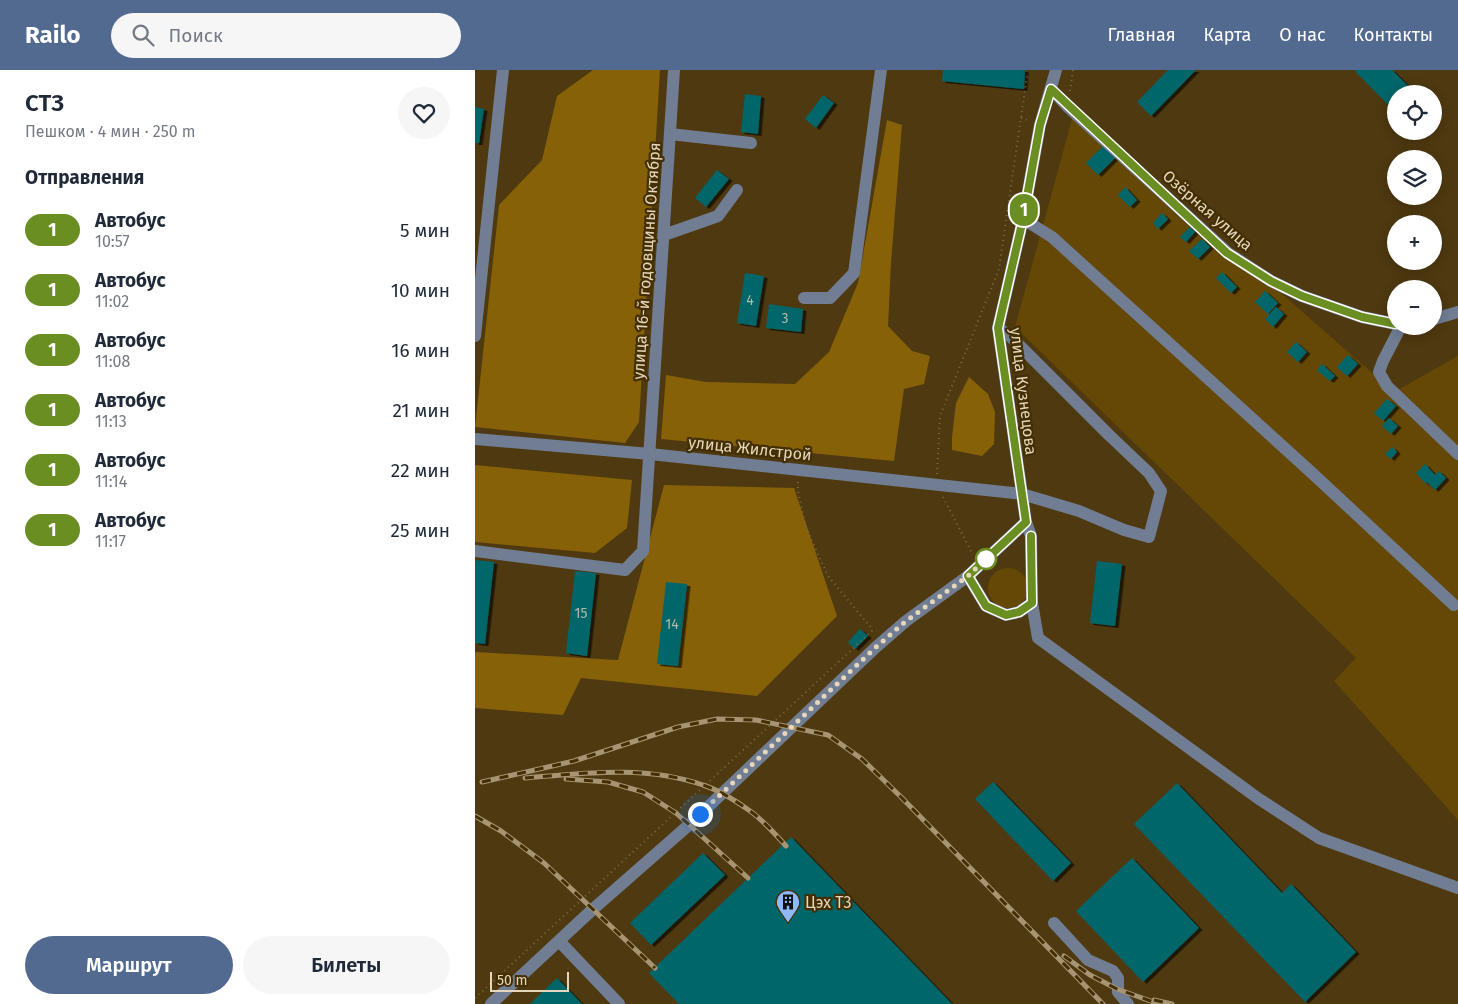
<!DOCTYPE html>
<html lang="ru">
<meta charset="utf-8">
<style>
:root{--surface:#fff;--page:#f6f6f7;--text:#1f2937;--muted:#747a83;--accent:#526990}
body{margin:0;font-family:"Fira Sans",sans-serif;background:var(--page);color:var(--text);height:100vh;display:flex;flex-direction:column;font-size:19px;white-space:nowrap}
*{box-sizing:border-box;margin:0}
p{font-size:16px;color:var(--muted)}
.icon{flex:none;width:28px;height:28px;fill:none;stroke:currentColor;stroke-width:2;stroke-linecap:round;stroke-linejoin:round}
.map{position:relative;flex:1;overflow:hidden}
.details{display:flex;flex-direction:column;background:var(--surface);width:475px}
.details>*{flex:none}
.badge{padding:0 10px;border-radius:16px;font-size:18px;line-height:32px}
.fabs{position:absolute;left:912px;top:15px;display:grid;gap:10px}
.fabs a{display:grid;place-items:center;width:55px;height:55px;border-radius:50%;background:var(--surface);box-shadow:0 2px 12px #0003;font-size:25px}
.scale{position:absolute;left:15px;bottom:12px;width:79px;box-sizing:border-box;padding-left:5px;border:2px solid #e6d7bc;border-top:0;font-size:14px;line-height:18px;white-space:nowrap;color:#e6d7bc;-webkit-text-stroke:4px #432f03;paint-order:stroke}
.you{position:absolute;width:25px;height:25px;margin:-12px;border:4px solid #fff;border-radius:50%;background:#1a73e8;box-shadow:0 0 0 8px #1a73e833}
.map>.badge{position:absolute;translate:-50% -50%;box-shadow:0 0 0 2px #fff}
h2{padding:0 25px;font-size:19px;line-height:45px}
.round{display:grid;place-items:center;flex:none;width:52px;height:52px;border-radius:26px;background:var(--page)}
.summary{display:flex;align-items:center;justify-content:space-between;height:85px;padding:0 25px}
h1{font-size:24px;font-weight:600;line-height:38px}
.primary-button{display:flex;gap:10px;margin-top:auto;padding:10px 25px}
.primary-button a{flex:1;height:58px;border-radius:30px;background:var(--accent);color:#fff;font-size:20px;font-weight:600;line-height:58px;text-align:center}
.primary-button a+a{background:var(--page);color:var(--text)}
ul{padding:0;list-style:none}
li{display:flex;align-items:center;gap:15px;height:60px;padding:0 25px}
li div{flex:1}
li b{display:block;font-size:19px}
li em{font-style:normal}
li .badge{min-width:55px;font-weight:700;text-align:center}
header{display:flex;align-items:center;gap:30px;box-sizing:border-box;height:70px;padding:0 25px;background:var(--accent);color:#fff}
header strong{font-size:24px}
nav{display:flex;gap:28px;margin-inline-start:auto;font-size:18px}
.search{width:350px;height:45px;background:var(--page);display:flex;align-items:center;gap:12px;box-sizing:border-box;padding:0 18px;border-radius:28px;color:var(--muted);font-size:19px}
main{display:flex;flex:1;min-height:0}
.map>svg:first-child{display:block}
.green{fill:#654805}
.forest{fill:#866108}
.building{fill:#01666b;filter:url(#shadow)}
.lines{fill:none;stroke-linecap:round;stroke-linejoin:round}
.path{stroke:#7e6b46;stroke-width:2;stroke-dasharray:1 4;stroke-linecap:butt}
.minor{stroke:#707d92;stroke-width:12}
.rail-casing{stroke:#a69473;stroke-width:5}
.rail{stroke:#432f03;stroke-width:3;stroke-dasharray:9;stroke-linecap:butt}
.line-casing{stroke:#fff;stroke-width:11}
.line{stroke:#6b8e23;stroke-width:8}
.walk{stroke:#e6d7bc;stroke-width:5;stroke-dasharray:0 9}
.stop-dot{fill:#fff;stroke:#6b8e23;stroke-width:2.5}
.labels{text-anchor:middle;stroke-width:4.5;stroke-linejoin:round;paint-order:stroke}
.number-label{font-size:14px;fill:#adbba8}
.street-label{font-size:16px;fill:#e6d7bc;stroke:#432f03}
.poi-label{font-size:16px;fill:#e6d7bc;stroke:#432f03;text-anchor:start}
</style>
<header>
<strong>Railo</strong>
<div class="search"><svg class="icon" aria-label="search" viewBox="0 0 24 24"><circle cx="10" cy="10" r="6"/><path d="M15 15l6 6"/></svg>Поиск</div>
<nav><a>Главная</a><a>Карта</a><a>О нас</a><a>Контакты</a></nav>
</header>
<main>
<section class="details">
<div class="summary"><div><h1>СТЗ</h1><p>Пешком · 4 мин · 250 m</p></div><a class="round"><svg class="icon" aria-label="heart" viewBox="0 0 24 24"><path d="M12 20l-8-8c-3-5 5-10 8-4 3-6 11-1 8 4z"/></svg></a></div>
<h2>Отправления</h2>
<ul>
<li><span class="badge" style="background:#6b8e23;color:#fff">1</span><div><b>Автобус</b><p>10:57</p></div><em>5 мин</em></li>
<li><span class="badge" style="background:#6b8e23;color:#fff">1</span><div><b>Автобус</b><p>11:02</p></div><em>10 мин</em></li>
<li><span class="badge" style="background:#6b8e23;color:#fff">1</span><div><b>Автобус</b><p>11:08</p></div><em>16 мин</em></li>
<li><span class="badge" style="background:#6b8e23;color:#fff">1</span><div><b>Автобус</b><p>11:13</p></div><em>21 мин</em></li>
<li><span class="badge" style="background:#6b8e23;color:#fff">1</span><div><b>Автобус</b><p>11:14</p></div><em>22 мин</em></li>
<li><span class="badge" style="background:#6b8e23;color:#fff">1</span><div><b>Автобус</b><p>11:17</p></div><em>25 мин</em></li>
</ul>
<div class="primary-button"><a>Маршрут</a><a>Билеты</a></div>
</section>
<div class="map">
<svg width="983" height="934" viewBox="0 0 983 934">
<defs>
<filter id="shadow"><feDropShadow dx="3.5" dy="2" stdDeviation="0" flood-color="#0009"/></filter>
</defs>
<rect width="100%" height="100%" fill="#4e3910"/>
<!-- green -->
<g class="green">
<path d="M599,42L919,322L983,286V750L859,611L881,588L540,257Z"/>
<circle cx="533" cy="518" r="20"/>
</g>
<!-- forest -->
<g class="forest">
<path d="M118,0H185L164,352L150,373L0,357L24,135L67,90L82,26Z"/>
<path d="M412,50L427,55L416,193L413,256L437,281L455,286L449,314L429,319L419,391L186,369L191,305L231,312L320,314L354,282L383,213Z"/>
<path d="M494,307L513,324L520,342L519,374L507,386L477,380V367L481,333Z"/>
<path d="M0,395L157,410L152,458L120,483L0,472Z"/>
<path d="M189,415L319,418L362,546L282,626L106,608L88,645L0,638V582L143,590Z"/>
</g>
<!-- building -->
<g class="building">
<path d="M468,0H550L549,19L467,11Z"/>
<path d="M693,0H721L676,46L662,32Z"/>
<path d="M881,0H917L941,24H921V43L880,1Z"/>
<path d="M270,24L286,26L283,64L266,62Z"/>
<path d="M348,25L359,33L341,58L330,49Z"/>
<path d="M0,37L9,39L4,73H0Z"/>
<path d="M628,76L640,88L623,105L611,93Z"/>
<path d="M242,100L254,109L231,137L220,128Z"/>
<path d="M650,117L662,130L655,137L643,125Z"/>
<path d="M687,143L693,149L683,159L678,153Z"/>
<path d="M715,157L720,162L711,172L705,167Z"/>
<path d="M727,169L735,177L723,189L714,181Z"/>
<path d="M747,202L762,217L756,223L741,208Z"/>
<path d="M270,203L289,206L281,256L262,253Z"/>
<path d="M790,221L803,233L793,244L780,232Z"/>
<path d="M294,234L328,239L326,262L291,258Z"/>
<path d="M801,237L809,244L798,257L790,249Z"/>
<path d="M821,272L832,282L823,292L812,282Z"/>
<path d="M873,285L883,294L872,306L862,297Z"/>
<path d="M847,294L860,306L855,311L842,300Z"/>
<path d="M912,329L921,336L908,351L899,343Z"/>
<path d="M914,348L923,356L916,364L907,356Z"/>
<path d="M917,377L922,382L916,389L910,384Z"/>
<path d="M950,394L960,405L964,401L971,408L960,420L952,412L951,414L941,403Z"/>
<path d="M0,490L19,492L10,574L0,573Z"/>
<path d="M622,491L647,494L640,556L615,553Z"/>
<path d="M100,501L121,503L112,586L91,583Z"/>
<path d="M191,512L212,514L203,596L182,594Z"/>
<path d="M385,559L393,566L380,579L373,572Z"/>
<path d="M518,712L596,793L578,811L500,729Z"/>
<path d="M702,713L807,823L816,814L881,882L830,932L659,754Z"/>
<path d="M316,767L477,934H204L174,903Z"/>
<path d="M228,783L250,805L176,875L155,853Z"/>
<path d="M657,788L724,858L668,912L601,841Z"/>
<path d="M82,908L107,934H55Z"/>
</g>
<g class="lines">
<!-- path -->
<g class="path">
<path d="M595,21L598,0"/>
<path d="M546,48L555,51"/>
<path d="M462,404L465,346L524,199L552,6"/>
<path d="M323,412V421L331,458L353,506L398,560"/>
<path d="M468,427L498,485"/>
<path d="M0,928L398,560L401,561"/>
</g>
<!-- minor -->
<g class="minor">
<path d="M581,0L565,55L548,149L523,258L547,424L551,452L556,466L557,533L563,568L784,729L844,768L983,818"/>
<path d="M576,19L592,36L753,183L796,211L827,226L887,247L921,254"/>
<path d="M195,64L276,73"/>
<path d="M548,149L577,167L837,403L979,535"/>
<path d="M189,165L243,146L262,120"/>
<path d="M329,228H355L379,203L406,0"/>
<path d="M959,249L983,242"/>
<path d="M926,256L908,291L904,302L912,316L983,384"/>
<path d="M0,266L28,0"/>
<path d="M0,369L175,384L547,424L604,441L649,460L674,467L686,421L674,403L634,365L534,265L523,258"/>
<path d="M0,481L150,500L168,481L199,0"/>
<path d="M493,506L511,536L531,545L544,542L557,533"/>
<path d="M579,853L613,890L638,901L643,908V922L653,934"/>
<path d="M84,871L144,934"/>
<path d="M16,934L117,840L215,754L400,578L431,551L493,506L551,452"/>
</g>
<!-- rail casing -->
<g class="rail-casing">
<g id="rail">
<path d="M50,708C109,703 171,695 228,715C244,720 261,731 275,741C288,750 300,764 311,776"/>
<path d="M91,709L133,712L168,722L201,743L273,808"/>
<path d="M7,712L99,691L203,657L242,649L281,650L353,665L387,689L427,728L628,934"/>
<path d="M0,746L26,761L69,793L180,898"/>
<path d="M589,886L615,905L642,919L684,934"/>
<path d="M679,930L697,934"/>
</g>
</g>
<!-- rail -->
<use href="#rail" class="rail"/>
</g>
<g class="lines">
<!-- line casing -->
<g class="line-casing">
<path id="line" d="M556,466L557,533L544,542L531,545L511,536L493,506L551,452L523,258L548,149L565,55L576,19L752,183L796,211L827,226L887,247L921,254"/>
</g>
<!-- line -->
<use href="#line" class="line"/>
<!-- walk -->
<path class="walk" d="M225,744L400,578L431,551L493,506L516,484L511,489"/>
</g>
<!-- icons -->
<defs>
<g id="building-pin" transform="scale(1.25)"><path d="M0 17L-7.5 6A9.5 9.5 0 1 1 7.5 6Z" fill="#90b8fd" stroke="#432f03"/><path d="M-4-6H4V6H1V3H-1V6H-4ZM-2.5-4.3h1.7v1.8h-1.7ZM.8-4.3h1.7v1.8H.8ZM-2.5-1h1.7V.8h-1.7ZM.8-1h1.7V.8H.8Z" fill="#111"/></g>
</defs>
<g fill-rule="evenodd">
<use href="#building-pin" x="313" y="832"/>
</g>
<!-- markers -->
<circle class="stop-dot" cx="511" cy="489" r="10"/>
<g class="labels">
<!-- number labels -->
<g class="number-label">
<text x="275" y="235">4</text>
<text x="310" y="253">3</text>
<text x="106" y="548">15</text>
<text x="197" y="559">14</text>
</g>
<!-- street labels -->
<g class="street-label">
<text transform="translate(733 140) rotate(41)" y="6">Озёрная улица</text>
<text transform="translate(171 191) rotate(-86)" y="6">улица 16-й годовщины Октября</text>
<text transform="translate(549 321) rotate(83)" y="6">улица Кузнецова</text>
<text transform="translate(275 378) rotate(6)" y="6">улица Жилстрой</text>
</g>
<!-- poi labels -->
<g class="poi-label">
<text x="330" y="838">Цэх Т3</text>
</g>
</g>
</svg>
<div class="fabs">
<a><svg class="icon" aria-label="locate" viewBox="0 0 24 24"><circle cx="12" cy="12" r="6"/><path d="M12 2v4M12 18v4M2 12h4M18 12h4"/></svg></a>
<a><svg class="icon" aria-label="layers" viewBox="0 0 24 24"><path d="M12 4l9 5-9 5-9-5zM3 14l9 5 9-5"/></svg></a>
<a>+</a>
<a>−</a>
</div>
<div class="scale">50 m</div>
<div class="you" style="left:225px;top:744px"></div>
<b class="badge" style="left:549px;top:140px;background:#6b8e23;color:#fff">1</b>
</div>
</main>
